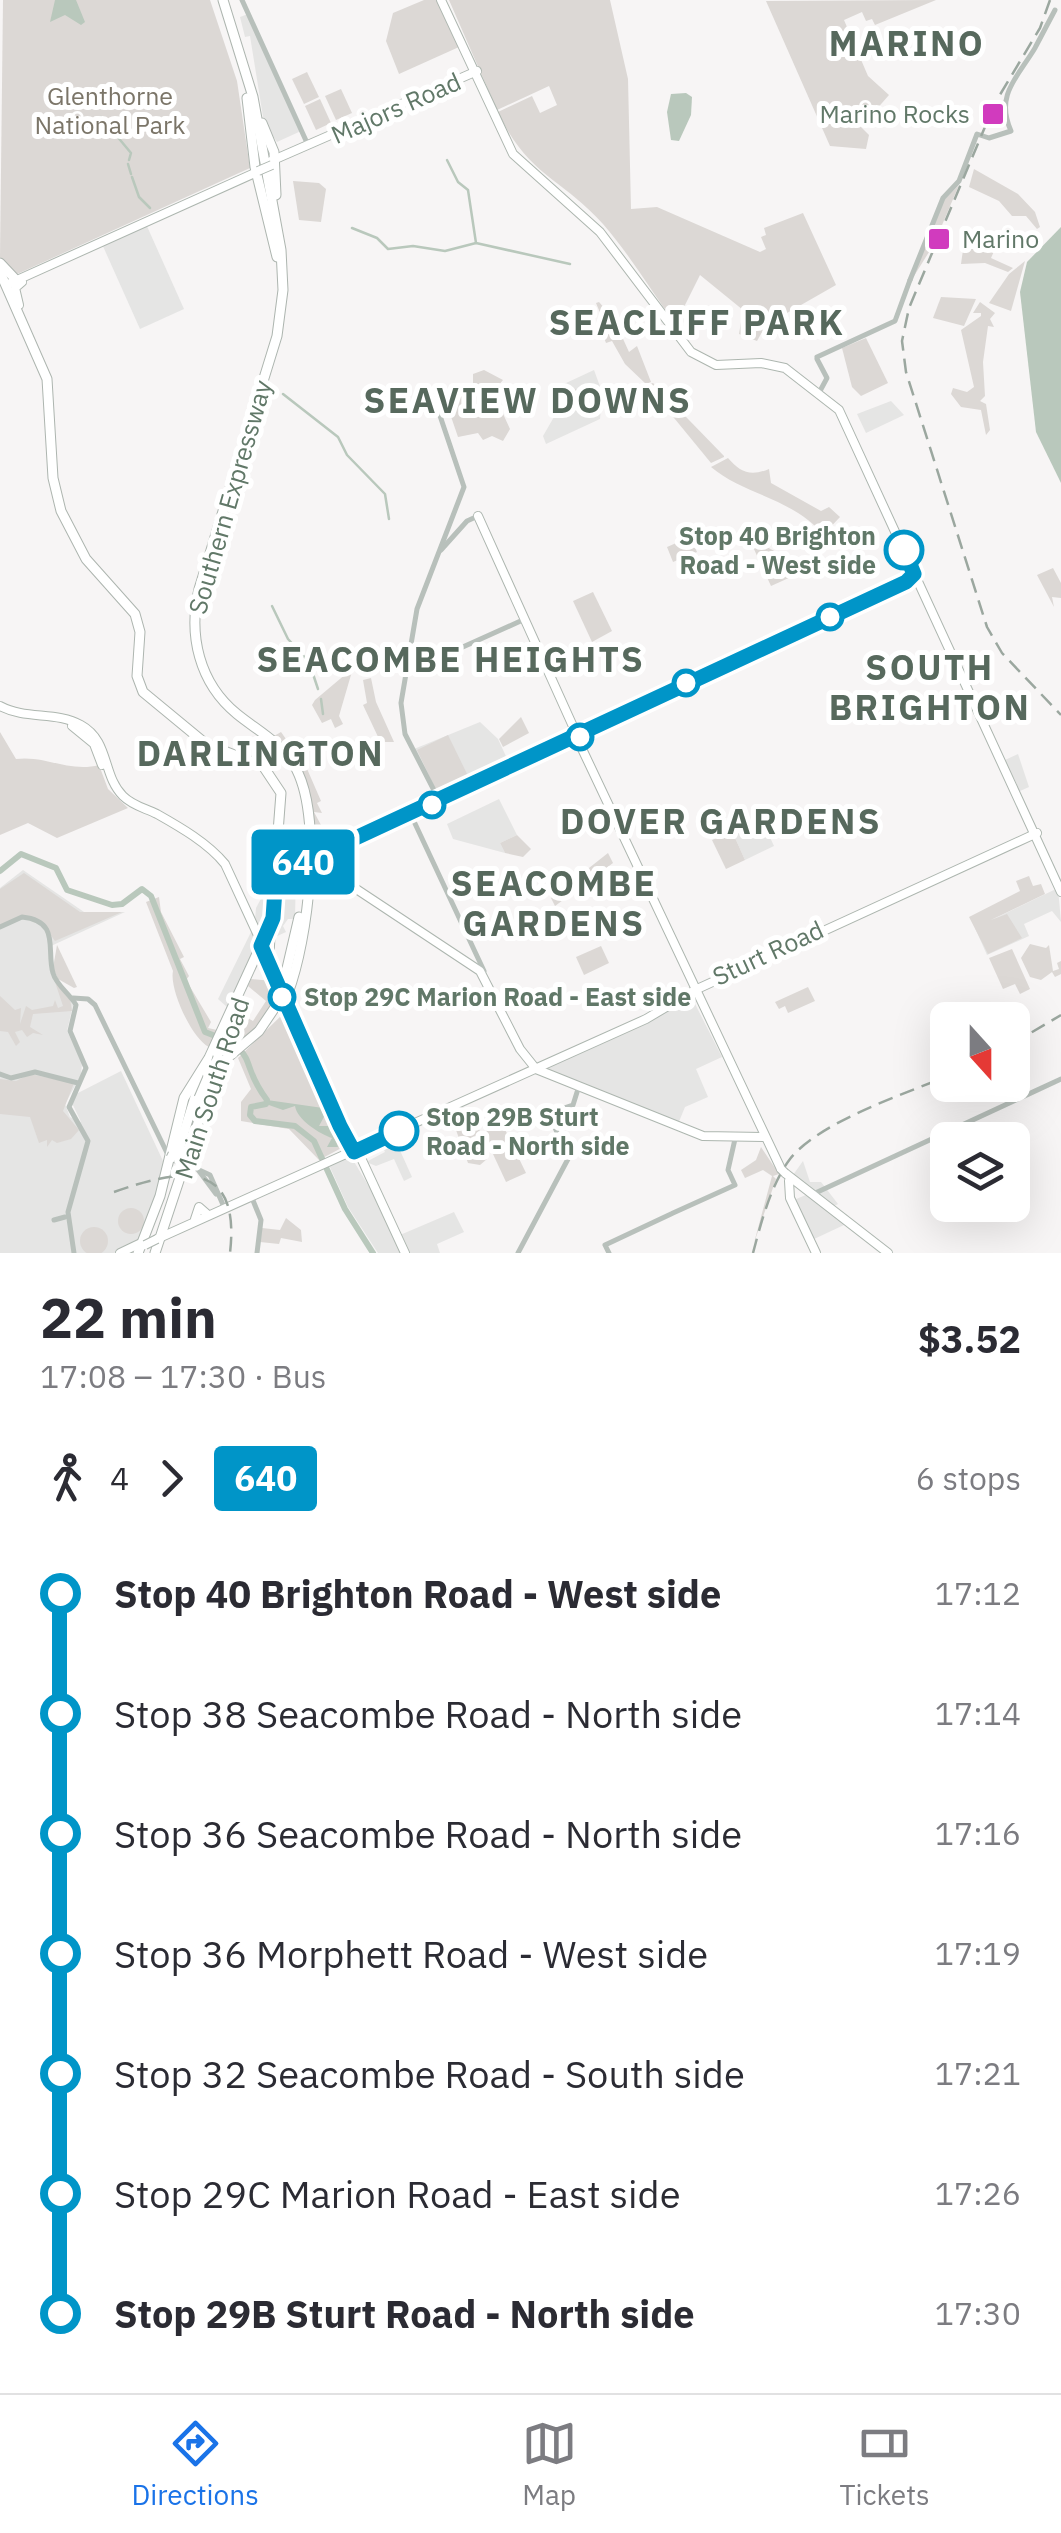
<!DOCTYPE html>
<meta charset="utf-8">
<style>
:root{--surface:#fff;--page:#f2f2f3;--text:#2b2b33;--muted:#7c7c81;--line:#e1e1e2;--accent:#1a73e8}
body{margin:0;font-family:"IBM Plex Sans",sans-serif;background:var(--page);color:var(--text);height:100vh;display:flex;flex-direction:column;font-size:38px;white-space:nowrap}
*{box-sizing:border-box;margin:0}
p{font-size:32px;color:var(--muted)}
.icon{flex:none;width:55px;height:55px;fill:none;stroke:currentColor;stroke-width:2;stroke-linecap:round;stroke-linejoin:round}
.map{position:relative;height:1253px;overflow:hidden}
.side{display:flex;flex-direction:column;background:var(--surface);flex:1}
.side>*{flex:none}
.badge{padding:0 20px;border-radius:8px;font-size:35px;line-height:65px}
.needle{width:65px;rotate:159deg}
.tools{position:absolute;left:930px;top:1002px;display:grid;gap:20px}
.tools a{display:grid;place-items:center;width:100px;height:100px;border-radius:15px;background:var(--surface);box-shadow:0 10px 40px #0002;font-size:50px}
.map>.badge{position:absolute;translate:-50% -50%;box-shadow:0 0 0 5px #fff}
.legs{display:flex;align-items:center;gap:15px;height:110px;padding:0 40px;font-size:32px}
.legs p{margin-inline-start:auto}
.summary{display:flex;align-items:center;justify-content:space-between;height:170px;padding:0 40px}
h1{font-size:55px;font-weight:700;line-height:75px}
ul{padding:0 40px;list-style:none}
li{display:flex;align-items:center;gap:35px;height:120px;font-size:38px}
li i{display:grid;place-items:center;width:15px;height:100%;margin:0 12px;background:currentColor}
li i::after{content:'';width:25px;height:25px;margin:-12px;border:8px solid;border-radius:50%;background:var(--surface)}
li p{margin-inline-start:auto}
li:first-child i{background:linear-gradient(#0000 50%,currentColor 0)}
li:last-child i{background:linear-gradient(currentColor 50%,#0000 0)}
.tab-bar{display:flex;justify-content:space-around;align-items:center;height:140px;border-top:2px solid var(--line);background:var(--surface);font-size:28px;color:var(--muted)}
.tab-bar a{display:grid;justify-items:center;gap:5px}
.tab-bar .current{color:var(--accent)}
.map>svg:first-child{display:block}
.built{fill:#e5e5e4}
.green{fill:#dcd8d5}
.water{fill:#b9c8bc}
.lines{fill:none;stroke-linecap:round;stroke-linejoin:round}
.stream{stroke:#b9c8bc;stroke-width:2.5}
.river{stroke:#b9c8bc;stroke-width:6}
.major-casing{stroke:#adb6af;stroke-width:10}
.highway-casing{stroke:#adb5af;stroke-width:11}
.minor{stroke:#b8c0bb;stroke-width:5}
.major{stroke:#fff;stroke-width:8}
.highway{stroke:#fff;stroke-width:9}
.rail{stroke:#9ba79f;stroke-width:2.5;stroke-dasharray:15 8;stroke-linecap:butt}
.major-bridge-casing{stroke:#adb6af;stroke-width:10;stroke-linecap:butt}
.highway-bridge-casing{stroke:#adb5af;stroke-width:11;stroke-linecap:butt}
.minor-bridge{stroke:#b8c0bb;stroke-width:5}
.major-bridge{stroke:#fff;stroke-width:8}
.highway-bridge{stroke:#fff;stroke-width:9}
.line-1-casing{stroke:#fff;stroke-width:22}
.line-1{stroke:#0095c8;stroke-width:15}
.poi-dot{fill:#d13bbe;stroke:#fff;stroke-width:4}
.stop-1-dot{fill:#fff;stroke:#0095c8;stroke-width:5}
.labels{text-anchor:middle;stroke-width:10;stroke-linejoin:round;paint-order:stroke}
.park-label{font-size:25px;fill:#7b7568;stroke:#fff}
.street-label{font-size:25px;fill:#617868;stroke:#fff}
.poi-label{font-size:25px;fill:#617868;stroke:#fff;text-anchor:end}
.stop-label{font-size:25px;font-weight:bold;fill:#617868;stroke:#fff;text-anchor:start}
.district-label{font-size:35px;font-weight:bold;letter-spacing:2.5px;fill:#57695d;stroke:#fff}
</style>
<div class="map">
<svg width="1061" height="1253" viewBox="0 0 1061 1253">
<rect width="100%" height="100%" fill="#f7f5f5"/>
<!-- built -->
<g class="built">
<path d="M248,14L301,131L277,142L264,123L250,36L245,37L240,17Z"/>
<path d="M146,224L184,309L140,329L102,244Z"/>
<path d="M594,370L602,392L600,419L546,444L543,436L554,417L551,390Z"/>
<path d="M891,401L904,415L866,433L857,414Z"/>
<path d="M480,722L498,739L510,765L440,797L414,749Z"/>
<path d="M1018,754L1029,787L1020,791L1005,760Z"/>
<path d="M499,799L517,835L500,843L505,853L453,839L447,824Z"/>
<path d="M761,818L774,846L745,860L732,831Z"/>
<path d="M23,870L84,912H125L51,946V970L73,1005L67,1031L82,1063L81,1075L65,1104L70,1117L81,1122L72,1103L76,1094L121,1071L163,1161L162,1180L142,1237L114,1253H0V888Z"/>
<path d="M296,870L295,919H288L283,926L286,932L273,938L283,877Z"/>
<path d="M270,882H274L271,920L262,935L255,920L256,908Z"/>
<path d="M1058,888L1061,922L1052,911L1024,924L1029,936L987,955L975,928Z"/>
<path d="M252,930L258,945L227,1007L218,999Z"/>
<path d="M691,996L722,1057L696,1069L708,1097L685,1107L678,1124L545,1069Z"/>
<path d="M393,1135L412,1177L404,1181L394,1159L376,1166L366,1162L385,1152L380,1141Z"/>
<path d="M350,1155L374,1195L401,1253H378L348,1207L329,1165Z"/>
<path d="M803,1161L810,1182H821L838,1204L832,1207L793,1175Z"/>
<path d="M808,1194L845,1224L844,1225L812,1240L794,1200Z"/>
<path d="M454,1212L464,1232L437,1244L440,1253H407L400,1235Z"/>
</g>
<!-- green -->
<g class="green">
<path d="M3,0H210L237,81L250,168L13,276L0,257Z"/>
<path d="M424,0H438L459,47L399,74L386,41L393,13Z"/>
<path d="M449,0H610L628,79L631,209L657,207L760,252L766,249L761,237L766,235L764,228L803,213L836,285L766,325L757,341L739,334L743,310L700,275L682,311L688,314L682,325H676C652,292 630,255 603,224C562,178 528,176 498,112L532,96L540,113L557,105L549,86L497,110Z"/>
<path d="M936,0L875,25L872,19L866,21L862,12L844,20L868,76L889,95L861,127L869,135L866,149L830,146L766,1Z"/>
<path d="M307,72L319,97L304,104L292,79Z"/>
<path d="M341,89L352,113L336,120L325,96Z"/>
<path d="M320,99L331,123L316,130L305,106Z"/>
<path d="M974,169L1018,194L1035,212L1040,227L1037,229L1026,216H1012L999,201L969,187Z"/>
<path d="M293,181L319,183L326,189L321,222L299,220Z"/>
<path d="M959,185L934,244L914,276L928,235L934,237L931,231L944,200Z"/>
<path d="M975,232L984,246L995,249L991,258L1013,268L1008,272L985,263L961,264L963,250Z"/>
<path d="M1025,261L1011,311L989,303L1009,274Z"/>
<path d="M941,297L976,299L964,326L933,318Z"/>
<path d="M599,302L614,319L629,352L637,346L651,382L646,384L625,364L612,341L606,343L601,330L606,327L596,303Z"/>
<path d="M980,302L995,313L990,319L994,327L988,326L983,362L985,396L980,401L986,404L990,430L986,435L981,410L961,407L951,394L953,388L967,392L974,387L961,330L981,316V313H973Z"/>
<path d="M866,338L888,383L861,396L852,387L842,348Z"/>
<path d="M484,370L503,380L493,392L510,429L503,441L492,436L483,440L478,433L458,437L446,402L473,383V374Z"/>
<path d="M653,383L724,456V457L711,463L647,385Z"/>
<circle cx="568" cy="397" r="11"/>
<path d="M728,458C740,472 750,477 769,469L771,483L821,511L829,507L840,517L823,535C795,499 744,495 711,467Z"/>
<path d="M690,537L697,552L673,562L667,547Z"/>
<path d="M763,545L778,553L791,577L771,586L753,547Z"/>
<path d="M1053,568L1061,583V598L1052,597L1054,607L1037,575Z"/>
<path d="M593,592L612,631L592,642L573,601Z"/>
<path d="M353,668L339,716L343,724L335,728L331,719L322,723L312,705L315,700Z"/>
<path d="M371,678L376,702L394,742H385L377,749L371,745L380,741L363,705L367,703L363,680Z"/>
<path d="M521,717L529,733L503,747L499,739Z"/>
<path d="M0,732L16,759C45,755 70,773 99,765L108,789L128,808L57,838L28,823L0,835Z"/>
<path d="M281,732L293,749L298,748L321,801L317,803L322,813L314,812L321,825L317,827L320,834L314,835L319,851L311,855C313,808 309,770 274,736Z"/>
<path d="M448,735L471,782L439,796L417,750Z"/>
<path d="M732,831L745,860L726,869L712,840Z"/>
<path d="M517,835L531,849L523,857L505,853L500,843Z"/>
<path d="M608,853L613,863L555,906L551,898Z"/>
<path d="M24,873L80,912H122L55,941L45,927L20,916L0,926V889Z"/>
<path d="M1029,876L1033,886L1041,884L1045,894L991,920L1007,914L1022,938L988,954L969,917L1020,891L1016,881Z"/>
<path d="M159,897L161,912L184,957L180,959L189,976L186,980L211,1022L208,1028L217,1030L209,1047C192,1039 169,989 173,971L146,902Z"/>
<path d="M1030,944L1046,948L1049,945L1053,971L1059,969L1057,963L1061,961V974L1055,977L1052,972L1041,980L1030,977L1021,958Z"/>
<path d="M57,945L77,987L74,988L58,979L53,968Z"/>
<path d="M601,946L609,963L584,975L576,957Z"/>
<path d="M1012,949L1030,989L1020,994L1015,984L1003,989L989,958Z"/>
<path d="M51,970L70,999L72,1011L33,1014L30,1027L43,1035L33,1033L27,1037L22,1030L15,1032L20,1042L16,1046L8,1032L0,1031V996L15,1010L21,1008L20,1024L26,1006L32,1010L53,1006L55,1000L58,1008L63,1006Z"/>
<path d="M251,979L273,981L279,996L262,1023L225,1053L237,1012L253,1021L266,1001L248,986Z"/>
<path d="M808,987L815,1001L788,1013L785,1006L779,1009L775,1002Z"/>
<path d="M285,1012L347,1145L319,1160L289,1129L241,1121V1102L251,1089L238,1058Z"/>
<path d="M30,1074L74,1083L63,1111L79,1130L71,1139L57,1143L52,1140L47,1147V1140L39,1143L30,1117L0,1114V1079L16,1081Z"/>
<path d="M499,1117L526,1173L506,1182L486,1139L487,1122Z"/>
<path d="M466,1123L478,1127L488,1149L487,1159L480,1165L468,1163L456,1130Z"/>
<path d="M761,1147L779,1174L773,1176L776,1179L754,1243L772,1176L763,1170L745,1178L741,1170L756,1160Z"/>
<circle cx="131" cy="1221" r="13"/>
<path d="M286,1218L301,1230L302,1242L281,1238L279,1244L260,1242L262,1228L280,1230Z"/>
<circle cx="94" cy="1241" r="14"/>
</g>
<!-- water -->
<g class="water">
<path d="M55,0H76L85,22L81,25L65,15L50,22Z"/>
<path d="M686,93L692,97L691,115L679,141L671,140L667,112L671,94Z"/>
<path d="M1061,227V483L1036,432L1020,292L1027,262Z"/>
<path d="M267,1100L323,1108L325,1115L319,1126H331L338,1147H327L332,1138C320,1134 297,1120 295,1106L283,1110L266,1104Z"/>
</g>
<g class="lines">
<!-- stream -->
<g class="stream">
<path d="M101,117L131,153L129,160"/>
<path d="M447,160L458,182L468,190L476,243"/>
<path d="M128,164L131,174"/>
<path d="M132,177L139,197L150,208"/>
<path d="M352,228L377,238L388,249L413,246L445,251L476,243L570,264"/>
<path d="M283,394L338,437L347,455L385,494L389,519"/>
<path d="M272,606L288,639L309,662L318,689"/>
<path d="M321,699L323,714"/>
</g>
<!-- river -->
<path class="river" d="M0,871L21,854L56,868L67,890L112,905L122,904L142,889L151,896L205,1032C264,1054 236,1060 267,1100L266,1104L251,1107L250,1115L255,1121L295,1126L314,1141L345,1209L373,1253"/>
<!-- major casing -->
<g class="major-casing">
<g id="major">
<path d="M441,0L513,154L600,232L691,352L716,365L761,363L785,368L839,410L1061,892"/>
<path d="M271,161L477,71"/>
<path d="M6,285L257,172"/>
<path d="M19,305L15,288L22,282"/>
<path d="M478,516L576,733"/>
<path d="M0,706C26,720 56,711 81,725C110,741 102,775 123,796C133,806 145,808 157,814C180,827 208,843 225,864L405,1253"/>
<path d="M72,726L94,744L102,765"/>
<path d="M579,732L919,576"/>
<path d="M575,734L781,1169"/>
<path d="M311,859L480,971L520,1049L536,1069L703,1136L763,1137"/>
<path d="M310,861L577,737"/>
<path d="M276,875L300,863"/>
<path d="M785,1173L888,1253"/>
<path d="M789,1181L790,1198L816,1253"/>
<path d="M195,1219L199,1207L207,1214"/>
<path d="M157,1239L646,1019L695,990L1037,833"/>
<path d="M120,1253L143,1242"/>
</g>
</g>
<!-- highway casing -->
<g class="highway-casing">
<g id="highway">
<path d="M223,0L253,97L281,250L283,290L277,336L199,589C188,635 199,683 237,714C258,731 280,742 294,765C324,815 308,940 288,993"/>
<path d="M247,98L255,167L277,257"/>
<path d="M262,123L274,152L276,195"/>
<path d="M0,263L17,281"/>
<path d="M0,272L47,379L53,478L61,511L86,559L135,614L140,632L137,676L143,692L206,744L263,766L281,793L271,923L209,1058L184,1098L160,1196L138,1253"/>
<path d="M269,954L270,937"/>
<path d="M281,994L299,917"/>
<path d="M176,1158L200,1081L259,1031L280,1000"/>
<path d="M155,1253L207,1096"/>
</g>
</g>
<!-- minor -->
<g class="minor">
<path d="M242,0L308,145"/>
<path d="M1036,46L1055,10"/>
<path d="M910,280L943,198L959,181L977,134L989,138L1011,131C995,95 1017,78 1035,48"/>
<path d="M817,357L895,321L910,280"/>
<path d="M817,359L827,378L820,391"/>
<path d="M433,395L464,487L417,609L401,703L405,734L440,802"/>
<path d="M441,550L467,521L478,516"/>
<path d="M405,673L525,619"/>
<path d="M411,815L484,971"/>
<path d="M0,927L22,917C61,921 46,950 53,973C56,985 70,994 76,1005L70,1031L86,1068L69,1107L88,1141L68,1212L74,1253"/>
<path d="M73,998L88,999L95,1005L169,1157"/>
<path d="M0,1074L11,1078L35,1072L78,1083"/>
<path d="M184,1163L210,1175L224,1207"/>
<path d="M199,1171L216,1194"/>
<path d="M811,1195L1061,1079"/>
<path d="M252,1198L261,1220L257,1253"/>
<path d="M673,1213L735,1185L728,1170L735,1139"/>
<path d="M54,1220L65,1217"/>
<path d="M518,1253L568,1159L549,1113L573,1105L578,1089"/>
<path d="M609,1253L605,1245L671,1214"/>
</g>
<!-- major -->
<use href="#major" class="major"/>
<!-- highway -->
<use href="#highway" class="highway"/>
<!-- rail -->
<g class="rail">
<path d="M1050,0L1040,28L995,103L909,308L902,341L906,372L987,627L1002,653L1061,715"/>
<path d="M1012,1044L1061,1015"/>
<path d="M114,1192C179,1169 241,1157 230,1253"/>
<path d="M753,1253C761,1223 771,1184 790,1159C819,1122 904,1094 948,1076"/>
</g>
<!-- major-bridge casing -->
<g class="major-bridge-casing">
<g id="major-bridge">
<path d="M258,171L272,165"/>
<path d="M300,863L311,859"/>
<path d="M781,1169L785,1173"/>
<path d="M145,1245L157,1239"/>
</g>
</g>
<!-- highway-bridge casing -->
<g class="highway-bridge-casing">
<g id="highway-bridge">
<path d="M280,1000L286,988"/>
<path d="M207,1096L218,1057"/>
<path d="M199,1098L208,1077"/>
<path d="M171,1158L173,1154"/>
</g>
</g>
<!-- minor-bridge -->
<path class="minor-bridge" d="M171,1158L182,1162"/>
<!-- major-bridge -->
<use href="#major-bridge" class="major-bridge"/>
<!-- highway-bridge -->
<use href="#highway-bridge" class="highway-bridge"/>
</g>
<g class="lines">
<!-- line-1 casing -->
<g class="line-1-casing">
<path id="line-1" d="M399,1131L354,1152L340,1126L261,946L273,918L276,875L906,582L914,574L904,550"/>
</g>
<!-- line-1 -->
<use href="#line-1" class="line-1"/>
</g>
<!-- markers -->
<g class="poi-dot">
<rect x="981" y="102" width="24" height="24" rx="5"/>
<rect x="927" y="227" width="24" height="24" rx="5"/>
</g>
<g class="stop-1-dot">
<circle cx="904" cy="550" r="18"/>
<circle cx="830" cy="617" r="12"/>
<circle cx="686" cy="683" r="12"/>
<circle cx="580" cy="737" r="12"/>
<circle cx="432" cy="805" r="12"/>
<circle cx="282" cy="997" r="12"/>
<circle cx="399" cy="1131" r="18"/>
</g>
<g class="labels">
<!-- park labels -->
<g class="park-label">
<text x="110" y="105">Glenthorne<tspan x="110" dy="29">National Park</tspan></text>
</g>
<!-- street labels -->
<g class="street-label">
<text transform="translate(396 108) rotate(-24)" y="9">Majors Road</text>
<text transform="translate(230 497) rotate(-74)" y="9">Southern Expressway</text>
<text transform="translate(768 953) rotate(-25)" y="9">Sturt Road</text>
<text transform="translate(212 1088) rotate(-72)" y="9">Main South Road</text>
</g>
<!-- poi labels -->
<g class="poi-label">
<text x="970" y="123">Marino Rocks</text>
<text x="962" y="248" text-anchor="start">Marino</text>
</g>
<!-- stop labels -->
<g class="stop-label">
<text x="876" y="545" text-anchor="end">Stop 40 Brighton<tspan x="876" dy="29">Road - West side</tspan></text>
<text x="304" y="1006">Stop 29C Marion Road - East side</text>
<text x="426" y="1126">Stop 29B Sturt<tspan x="426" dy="29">Road - North side</tspan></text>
</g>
<!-- district labels -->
<g class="district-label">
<text x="907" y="56">MARINO</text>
<text x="697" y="335">SEACLIFF PARK</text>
<text x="528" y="413">SEAVIEW DOWNS</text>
<text x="451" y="672">SEACOMBE HEIGHTS</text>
<text x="930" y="680">SOUTH<tspan x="930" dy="40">BRIGHTON</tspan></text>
<text x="261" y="766">DARLINGTON</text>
<text x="721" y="834">DOVER GARDENS</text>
<text x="554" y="896">SEACOMBE<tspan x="554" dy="40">GARDENS</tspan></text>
</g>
</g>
</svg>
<div class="tools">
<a><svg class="needle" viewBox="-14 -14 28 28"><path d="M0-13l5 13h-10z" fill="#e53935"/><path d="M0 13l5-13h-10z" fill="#7c7c81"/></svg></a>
<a><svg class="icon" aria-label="layers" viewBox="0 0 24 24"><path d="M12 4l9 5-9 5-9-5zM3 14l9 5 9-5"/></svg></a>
</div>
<b class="badge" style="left:303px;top:862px;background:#0095c8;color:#fff">640</b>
</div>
<section class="side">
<div class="summary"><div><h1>22 min</h1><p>17:08 – 17:30 · Bus</p></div><b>$3.52</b></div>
<div class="legs"><svg class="icon" aria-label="walk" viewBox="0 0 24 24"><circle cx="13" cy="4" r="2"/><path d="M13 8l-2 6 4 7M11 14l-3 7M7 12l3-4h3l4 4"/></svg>4<svg class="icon" aria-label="forward" viewBox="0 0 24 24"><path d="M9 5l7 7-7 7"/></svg><b class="badge" style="background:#0095c8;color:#fff">640</b><p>6 stops</p></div>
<ul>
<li><i style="color:#0095c8"></i><b>Stop 40 Brighton Road - West side</b><p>17:12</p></li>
<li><i style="color:#0095c8"></i><span>Stop 38 Seacombe Road - North side</span><p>17:14</p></li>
<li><i style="color:#0095c8"></i><span>Stop 36 Seacombe Road - North side</span><p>17:16</p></li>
<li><i style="color:#0095c8"></i><span>Stop 36 Morphett Road - West side</span><p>17:19</p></li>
<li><i style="color:#0095c8"></i><span>Stop 32 Seacombe Road - South side</span><p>17:21</p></li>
<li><i style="color:#0095c8"></i><span>Stop 29C Marion Road - East side</span><p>17:26</p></li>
<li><i style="color:#0095c8"></i><b>Stop 29B Sturt Road - North side</b><p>17:30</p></li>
</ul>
</section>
<nav class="tab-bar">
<a class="current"><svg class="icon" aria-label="directions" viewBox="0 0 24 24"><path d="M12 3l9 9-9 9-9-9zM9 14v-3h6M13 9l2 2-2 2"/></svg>Directions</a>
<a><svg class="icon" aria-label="map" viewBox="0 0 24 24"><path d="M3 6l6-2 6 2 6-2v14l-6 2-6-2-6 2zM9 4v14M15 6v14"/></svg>Map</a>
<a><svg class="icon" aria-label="tickets" viewBox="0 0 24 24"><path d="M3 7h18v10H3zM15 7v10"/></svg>Tickets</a>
</nav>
